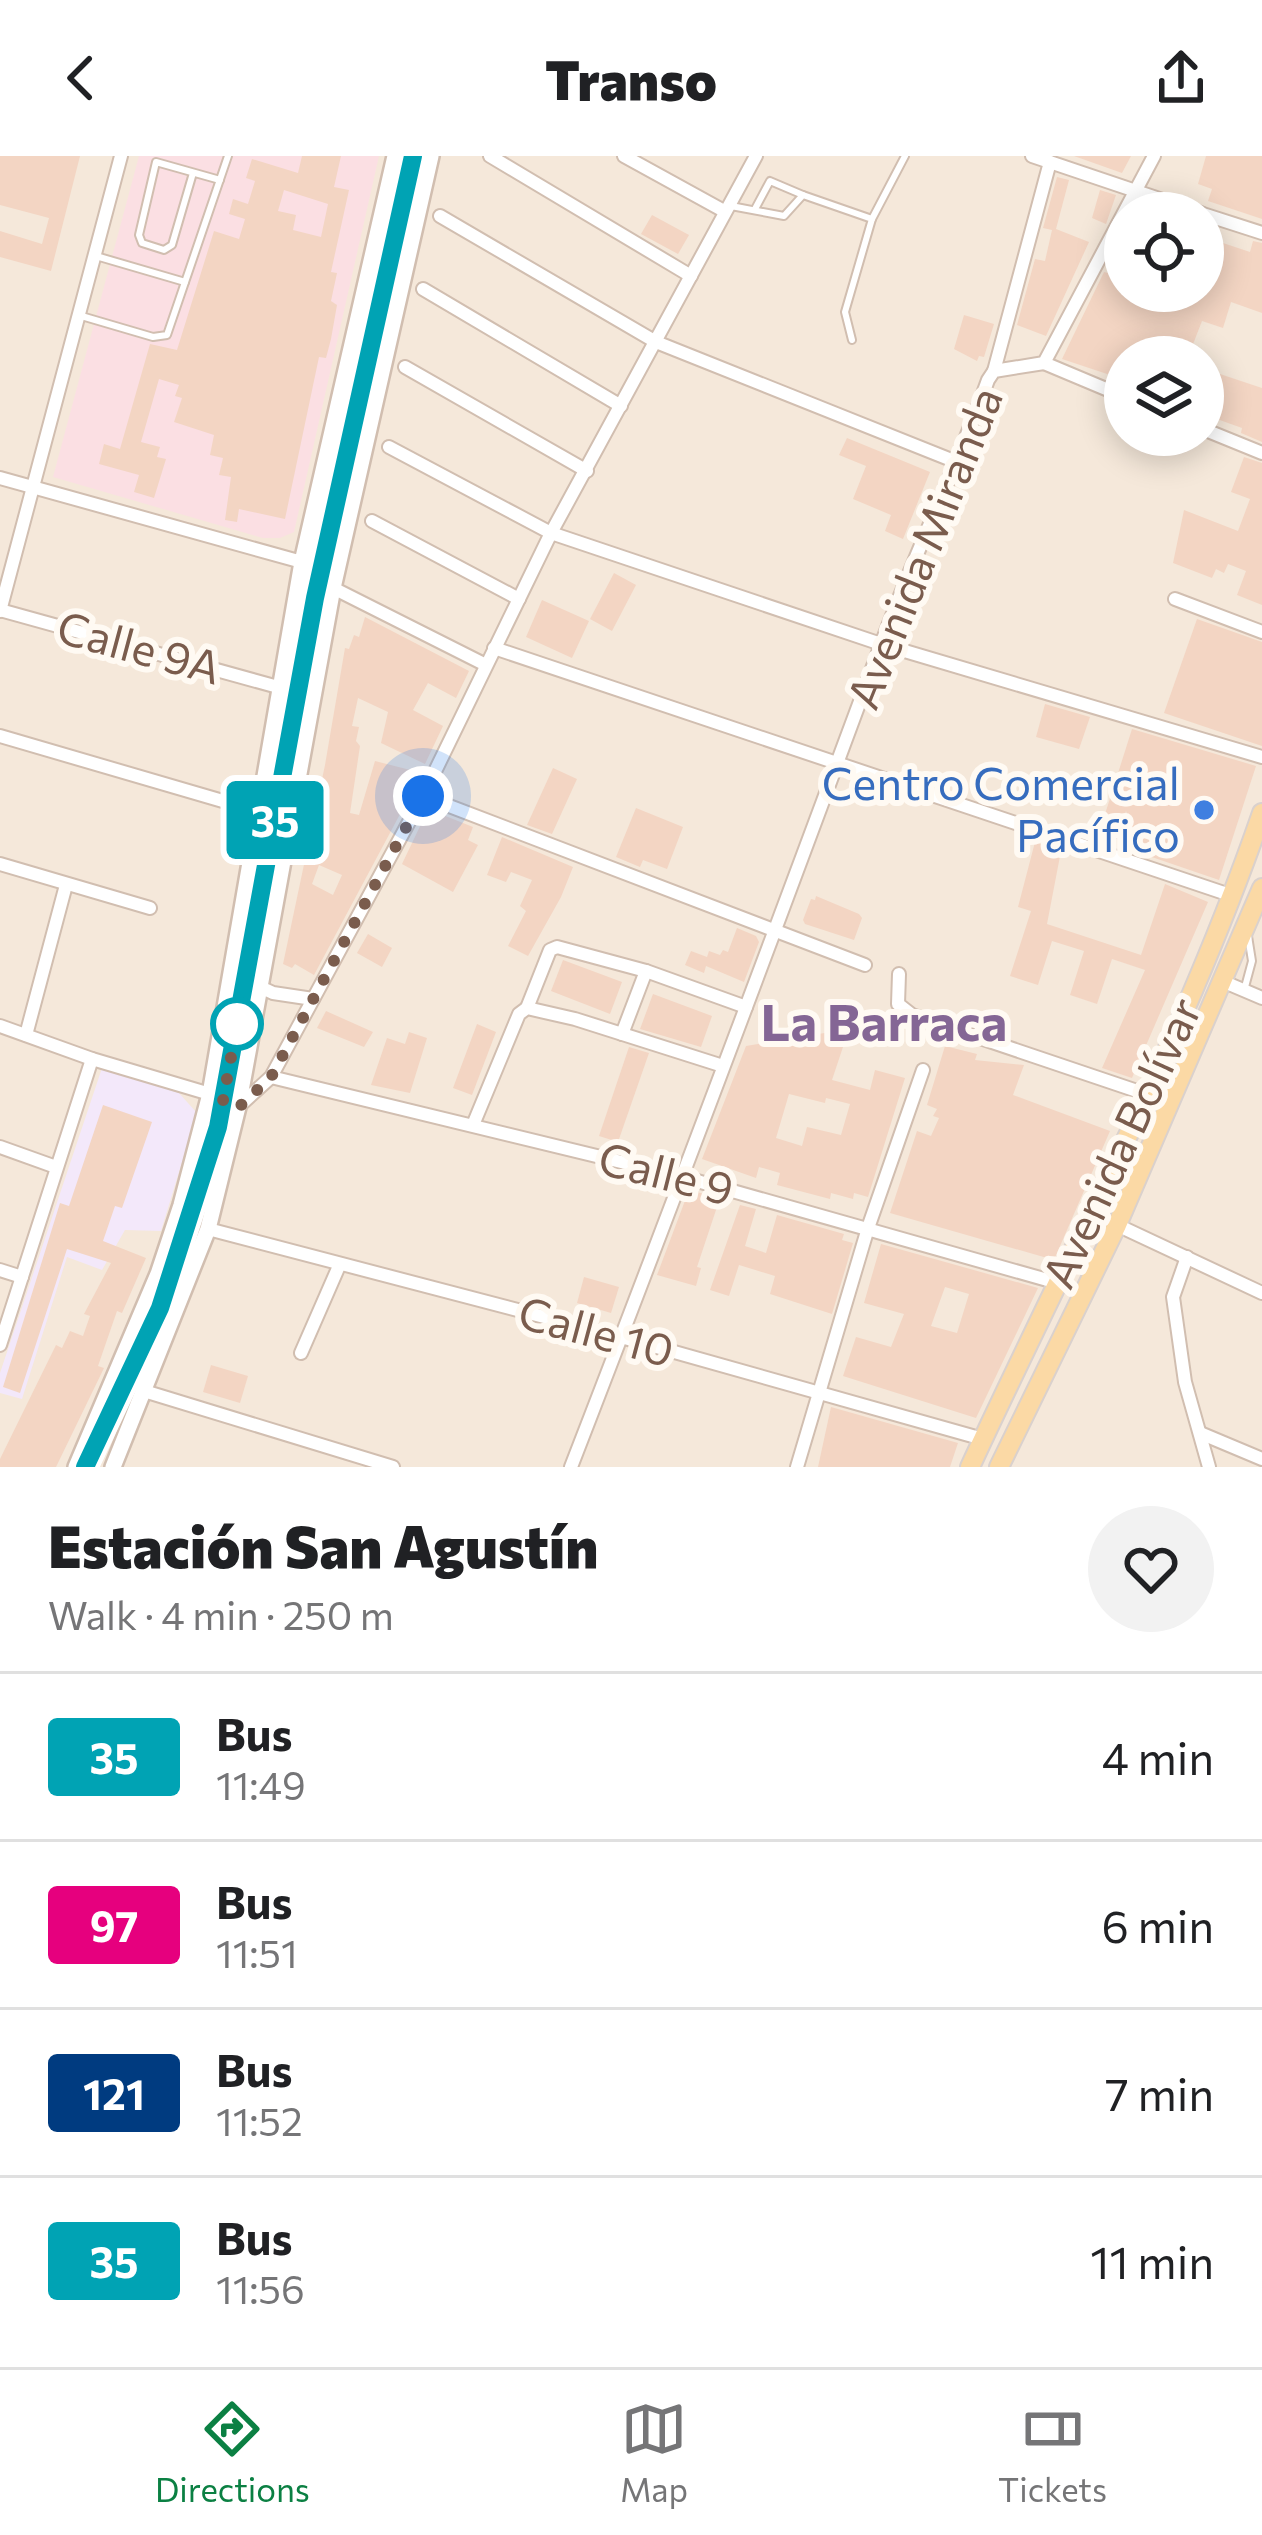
<!DOCTYPE html>
<meta charset="utf-8">
<style>
:root{--surface:#fff;--page:#f2f2f2;--text:#202124;--muted:#757577;--line:#e0e0e0;--accent:#0b8043}
body{margin:0;font-family:Commissioner,sans-serif;background:var(--page);color:var(--text);height:100vh;display:flex;flex-direction:column;font-size:45px;white-space:nowrap}
*{box-sizing:border-box;margin:0}
p{font-size:39px;color:var(--muted)}
.icon{flex:none;width:66px;height:66px;fill:none;stroke:currentColor;stroke-width:2;stroke-linecap:round;stroke-linejoin:round}
.map{position:relative;height:1311px;overflow:hidden}
.details{display:flex;flex-direction:column;background:var(--surface);flex:1}
.details>*{flex:none}
.badge{padding:0 24px;border-radius:9px;font-size:42px;line-height:78px}
.fabs{position:absolute;left:1104px;top:36px;display:grid;gap:24px}
.fabs a{display:grid;place-items:center;width:120px;height:120px;border-radius:50%;background:var(--surface);box-shadow:0 6px 30px #0003;font-size:60px}
.you{position:absolute;width:60px;height:60px;margin:-30px;border:9px solid #fff;border-radius:50%;background:#1a73e8;box-shadow:0 0 0 18px #1a73e833}
.map>.badge{position:absolute;translate:-50% -50%;box-shadow:0 0 0 6px #fff}
.round{display:grid;place-items:center;flex:none;width:126px;height:126px;border-radius:63px;background:var(--page)}
.headline{display:flex;align-items:center;justify-content:space-between;height:204px;padding:0 48px}
h1{font-size:57px;font-weight:800;line-height:90px}
ul{padding:0;list-style:none}
li{display:flex;align-items:center;gap:36px;height:168px;padding:0 48px;border-top:3px solid var(--line)}
li div{flex:1}
li b{display:block;font-size:45px}
li em{font-style:normal}
li .badge{min-width:132px;font-weight:700;text-align:center}
header{display:flex;justify-content:space-between;align-items:center;height:156px;padding:0 48px;background:var(--surface);font-size:54px;font-weight:800}
.dock{display:flex;justify-content:space-around;align-items:center;height:168px;border-top:3px solid var(--line);background:var(--surface);font-size:33px;color:var(--muted)}
.dock a{display:grid;justify-items:center;gap:6px}
.dock .selected{color:var(--accent)}
.map>svg:first-child{display:block}
.residential{fill:#f5e8da;fill-rule:evenodd}
.education{fill:#f3e8fa}
.medical{fill:#fbdfe3}
.building{fill:#f3d5c3;fill-rule:evenodd}
.lines{fill:none;stroke-linecap:round;stroke-linejoin:round}
.service-casing{stroke:#d1beb0;stroke-width:10}
.minor-casing{stroke:#d1beb0;stroke-width:16}
.tertiary-casing{stroke:#d1beb0;stroke-width:20}
.primary-casing{stroke:#dad1cd;stroke-width:22}
.service{stroke:#fff;stroke-width:6}
.minor{stroke:#fff;stroke-width:12}
.tertiary{stroke:#fff;stroke-width:15}
.primary{stroke:#fbd9a5;stroke-width:18}
.line-casing{stroke:#fff;stroke-width:27}
.line{stroke:#00a3b4;stroke-width:18}
.walk{stroke:#7a5c4d;stroke-width:12;stroke-dasharray:0 21.6}
.shop-dot{fill:#3f7fe0;stroke:#fffaf3;stroke-width:4.5}
.stop-dot{fill:#fff;stroke:#00a3b4;stroke-width:6}
.labels{text-anchor:middle;stroke-width:12;stroke-linejoin:round;paint-order:stroke}
.street-label{font-size:45px;fill:#7a5c4d;stroke:#fffaf3}
.shop-label{font-size:45px;fill:#366cbe;stroke:#fffaf3;text-anchor:end}
.quarter-label{font-size:51px;font-weight:bold;fill:#846695;stroke:#fffaf3}
</style>
<header><svg class="icon" aria-label="back" viewBox="0 0 24 24"><path d="M15 5l-7 7 7 7"/></svg>Transo<svg class="icon" aria-label="share" viewBox="0 0 24 24"><path d="M12 15V3M7 8l5-5 5 5M5 13v7h14v-7"/></svg></header>
<div class="map">
<svg width="1262" height="1311" viewBox="0 0 1262 1311">
<rect width="100%" height="100%" fill="#fdf6ec"/>
<!-- residential -->
<path class="residential" d="M0,0H1262V1311H0ZM1125,57H1203V135H1125ZM1125,201H1203V279H1125Z"/>
<!-- education -->
<path class="education" d="M102,912L179,937L197,957L161,1075L125,1074L102,1114L67,1101L22,1243L0,1237V1217Z"/>
<!-- medical -->
<path class="medical" d="M139,0H379L294,376L280,382H263L53,321Z"/>
<!-- building -->
<g class="building">
<path d="M0,0H80L51,115L0,101V75L42,88L49,62L0,49Z"/>
<path d="M302,0H341L334,31L349,34L331,116L337,117L331,145L337,149L331,183L326,202L319,201L285,363L239,353L237,366L225,364L231,321L219,319L223,302L210,299L214,279L174,266L182,242L175,240L179,229L159,223L141,286L160,291L157,301L166,303L154,342L134,336L139,319L99,308L104,288L120,293L150,188L177,194L214,75L239,83L245,63L229,58L233,43L248,48L255,25L246,22L252,3L298,17ZM284,34L328,48L321,81L293,74L296,59L278,55Z"/>
<path d="M1074,0H1131L1122,17Z"/>
<path d="M1206,0H1262V63L1208,45L1212,33L1198,28Z"/>
<path d="M1057,21L1069,24L1056,73L1089,86L1046,180L1017,169L1035,103L1045,105L1052,74L1043,72Z"/>
<path d="M1100,34L1116,39L1106,68L1092,62Z"/>
<path d="M652,59L689,79L678,98L641,78Z"/>
<path d="M1122,84L1125,135L1159,143L1161,135H1203V103L1216,108L1223,87L1250,96L1253,85L1262,87V157L1231,146L1223,172L1202,165L1188,201H1125V224L1062,203L1104,116L1112,118Z"/>
<path d="M964,159L994,168L984,201L979,200L977,205L954,193Z"/>
<path d="M1211,215L1262,232V286L1241,277L1242,272L1214,262L1219,250L1203,244V228Z"/>
<path d="M847,282L930,316L903,383L885,375L891,359L853,343L866,310L839,299Z"/>
<path d="M1244,301L1262,307V449L1237,439L1246,415L1228,408L1224,417L1216,413L1212,422L1173,407L1184,354L1238,375L1250,343L1231,336Z"/>
<path d="M614,417L636,429L612,475L590,463Z"/>
<path d="M542,444L589,465L572,502L526,481Z"/>
<path d="M365,461L469,515L456,542L428,527L413,554L443,570L425,608L381,587L388,556L358,542L352,570L359,571L356,585L360,590L350,657L359,659L375,605L422,617L314,819L295,808L292,812L283,808L325,609L345,492L349,493L354,479L359,481ZM319,709L342,719L333,739L312,728Z"/>
<path d="M1197,463L1262,486V590L1164,557Z"/>
<path d="M1045,548L1090,561L1079,593L1036,581Z"/>
<path d="M1132,573L1256,610L1219,724L1140,697L1126,655L1117,683L1099,677Z"/>
<path d="M553,612L577,623L552,678L527,669Z"/>
<path d="M636,652L683,671L667,713L643,704L640,711L616,701Z"/>
<path d="M433,655L473,671L468,684L478,689L453,736L402,708L423,664L428,666Z"/>
<path d="M502,681L573,711L561,741L528,800L508,790L526,755L520,750L532,724L511,716L506,726L487,719Z"/>
<path d="M1035,686L1061,695L1047,768L1141,799L1165,728L1208,746L1132,922L1102,912L1145,814L1112,803L1097,848L1070,839L1084,795L1052,785L1038,829L1010,820L1031,755L1018,751Z"/>
<path d="M816,740L859,758L862,762L854,784L805,768L803,764L811,743L815,744Z"/>
<path d="M737,772L756,780L759,786L744,826L706,810L704,817L685,809L691,795L707,801L709,795L720,799L723,794L728,796Z"/>
<path d="M368,778L392,792L382,811L357,797Z"/>
<path d="M563,804L622,826L610,858L551,835Z"/>
<path d="M653,838L712,860L701,891L640,873Z"/>
<path d="M326,855L373,876L364,891L317,872Z"/>
<path d="M477,868L496,876L472,939L453,932Z"/>
<path d="M849,873L832,924L870,934L875,914L905,922L868,1041L854,1037L853,1043L831,1037L830,1043L777,1029L780,1017L759,1011L756,1022L702,1003L746,890ZM789,938L825,947L826,942L850,948L841,979L807,971L802,990L776,982Z"/>
<path d="M409,876L427,882L410,937L371,929L387,882L405,888Z"/>
<path d="M945,890L977,898L975,904L1024,909L1013,939L1110,975L1054,1104L890,1057L917,975L931,980L939,962L933,960L937,953L927,949Z"/>
<path d="M629,891L649,897L618,986L599,980Z"/>
<path d="M103,949L152,966L122,1052L115,1050L103,1085L146,1102L122,1157L117,1155L98,1210L104,1212L56,1311H0V1303L56,1189L62,1192L70,1175L83,1180L90,1160L84,1158L111,1107L67,1093L20,1237L3,1231L60,1047L69,1050Z"/>
<path d="M689,1034L720,1042L697,1111L701,1112L696,1130L657,1119Z"/>
<path d="M740,1049L756,1053L745,1090L766,1097L777,1059L844,1078L842,1084L853,1087L832,1158L770,1138L775,1120L739,1109L729,1140L710,1134Z"/>
<path d="M881,1088L1038,1132L976,1262L843,1220L856,1181L891,1191L904,1158L864,1147ZM945,1131L969,1138L957,1177L931,1170Z"/>
<path d="M584,1121L619,1131L611,1157L577,1147Z"/>
<path d="M211,1209L248,1220L240,1247L203,1236Z"/>
<path d="M831,1251L958,1287L950,1311H818Z"/>
</g>
<g class="lines">
<!-- service casing -->
<g class="service-casing">
<g id="service">
<path d="M193,17L172,89L164,94L142,87L139,79L156,6L220,24"/>
<path d="M731,50L784,60L803,39L872,63L845,156L852,184"/>
<path d="M755,53L770,25L803,39"/>
<path d="M872,63L905,0"/>
<path d="M96,100L185,126"/>
<path d="M78,159L153,181L167,179L228,0"/>
<path d="M1245,831L1252,805L1248,780"/>
<path d="M85,1311L160,1152L218,971L315,443L413,0"/>
</g>
</g>
<!-- minor casing -->
<g class="minor-casing">
<g id="minor">
<path d="M490,0L691,120"/>
<path d="M624,0L724,55"/>
<path d="M1032,0L1201,57"/>
<path d="M1203,58L1262,77"/>
<path d="M440,60L656,186L959,307"/>
<path d="M423,133L621,250"/>
<path d="M1044,207L1125,241"/>
<path d="M405,211L587,315"/>
<path d="M994,215L1050,6"/>
<path d="M1203,273L1262,297"/>
<path d="M389,291L551,377L881,488L1262,601"/>
<path d="M0,322L302,406L333,432L486,509"/>
<path d="M372,365L519,443"/>
<path d="M1175,443L1262,476"/>
<path d="M0,454L278,531"/>
<path d="M0,455L121,0"/>
<path d="M494,492L1233,740"/>
<path d="M0,580L257,655"/>
<path d="M423,640L865,809"/>
<path d="M0,708L150,752"/>
<path d="M899,818L898,848L912,859L1146,938"/>
<path d="M1222,825L1262,842"/>
<path d="M260,831L273,837L313,843"/>
<path d="M527,852L550,794L557,791L646,815L746,851"/>
<path d="M0,870L92,903L210,938L238,951L271,921L423,640L551,377L756,0"/>
<path d="M622,878L646,815"/>
<path d="M26,879L66,729"/>
<path d="M271,921L683,1021L1058,1127"/>
<path d="M473,969L519,858L527,852L575,863L723,910"/>
<path d="M0,991L56,1011"/>
<path d="M1117,1069L1262,1137"/>
<path d="M208,1073L621,1181L983,1283"/>
<path d="M1187,1101L1173,1141L1185,1226L1209,1311"/>
<path d="M0,1114L22,1121"/>
<path d="M0,1189L92,903"/>
<path d="M301,1197L339,1110"/>
<path d="M144,1235L393,1311"/>
<path d="M1200,1277L1262,1303"/>
<path d="M571,1311C676,1040 778,767 879,494C912,403 955,316 988,224L994,215L1044,207L1154,0"/>
<path d="M797,1311L868,1072L923,914"/>
</g>
</g>
<!-- tertiary casing -->
<g class="tertiary-casing">
<g id="tertiary">
<path d="M76,1311L158,1118L181,1049L210,938L302,406L395,0"/>
<path d="M113,1311L208,1073L238,951L333,432L431,0"/>
</g>
</g>
<!-- primary casing -->
<g class="primary-casing">
<g id="primary">
<path d="M970,1311C1070,1095 1184,883 1262,657"/>
<path d="M999,1311L1117,1069L1262,732"/>
</g>
</g>
<!-- service -->
<use href="#service" class="service"/>
<!-- minor -->
<use href="#minor" class="minor"/>
<!-- tertiary -->
<use href="#tertiary" class="tertiary"/>
<!-- primary -->
<use href="#primary" class="primary"/>
</g>
<g class="lines">
<!-- line casing -->
<g class="line-casing">
<path id="line" d="M85,1311L160,1152L218,971L315,442L413,0"/>
</g>
<!-- line -->
<use href="#line" class="line"/>
<!-- walk -->
<path class="walk" d="M237,868L240,853L223,944L238,952L271,921L423,640"/>
</g>
<!-- markers -->
<circle class="shop-dot" cx="1204" cy="654" r="12"/>
<circle class="stop-dot" cx="237" cy="868" r="24"/>
<g class="labels">
<!-- street labels -->
<g class="street-label">
<text transform="translate(925 392) rotate(-68)" y="16">Avenida Miranda</text>
<text transform="translate(139 492) rotate(15)" y="16">Calle 9A</text>
<text transform="translate(1122 987) rotate(-65)" y="16">Avenida Bolívar</text>
<text transform="translate(666 1018) rotate(14)" y="16">Calle 9</text>
<text transform="translate(596 1176) rotate(15)" y="16">Calle 10</text>
</g>
<!-- shop labels -->
<g class="shop-label">
<text x="1180" y="644">Centro Comercial<tspan x="1180" dy="52">Pacífico</tspan></text>
</g>
<!-- quarter labels -->
<g class="quarter-label">
<text x="884" y="885">La Barraca</text>
</g>
</g>
</svg>
<div class="fabs">
<a><svg class="icon" aria-label="locate" viewBox="0 0 24 24"><circle cx="12" cy="12" r="6"/><path d="M12 2v4M12 18v4M2 12h4M18 12h4"/></svg></a>
<a><svg class="icon" aria-label="layers" viewBox="0 0 24 24"><path d="M12 4l9 5-9 5-9-5zM3 14l9 5 9-5"/></svg></a>
</div>
<div class="you" style="left:423px;top:640px"></div>
<b class="badge" style="left:275px;top:664px;background:#00a3b4;color:#fff">35</b>
</div>
<section class="details">
<div class="headline"><div><h1>Estación San Agustín</h1><p>Walk · 4 min · 250 m</p></div><a class="round"><svg class="icon" aria-label="heart" viewBox="0 0 24 24"><path d="M12 20l-8-8c-3-5 5-10 8-4 3-6 11-1 8 4z"/></svg></a></div>
<ul>
<li><span class="badge" style="background:#00a3b4;color:#fff">35</span><div><b>Bus</b><p>11:49</p></div><em>4 min</em></li>
<li><span class="badge" style="background:#e6007e;color:#fff">97</span><div><b>Bus</b><p>11:51</p></div><em>6 min</em></li>
<li><span class="badge" style="background:#003b80;color:#fff">121</span><div><b>Bus</b><p>11:52</p></div><em>7 min</em></li>
<li><span class="badge" style="background:#00a3b4;color:#fff">35</span><div><b>Bus</b><p>11:56</p></div><em>11 min</em></li>
</ul>
</section>
<nav class="dock">
<a class="selected"><svg class="icon" aria-label="directions" viewBox="0 0 24 24"><path d="M12 3l9 9-9 9-9-9zM9 14v-3h6M13 9l2 2-2 2"/></svg>Directions</a>
<a><svg class="icon" aria-label="map" viewBox="0 0 24 24"><path d="M3 6l6-2 6 2 6-2v14l-6 2-6-2-6 2zM9 4v14M15 6v14"/></svg>Map</a>
<a><svg class="icon" aria-label="tickets" viewBox="0 0 24 24"><path d="M3 7h18v10H3zM15 7v10"/></svg>Tickets</a>
</nav>
